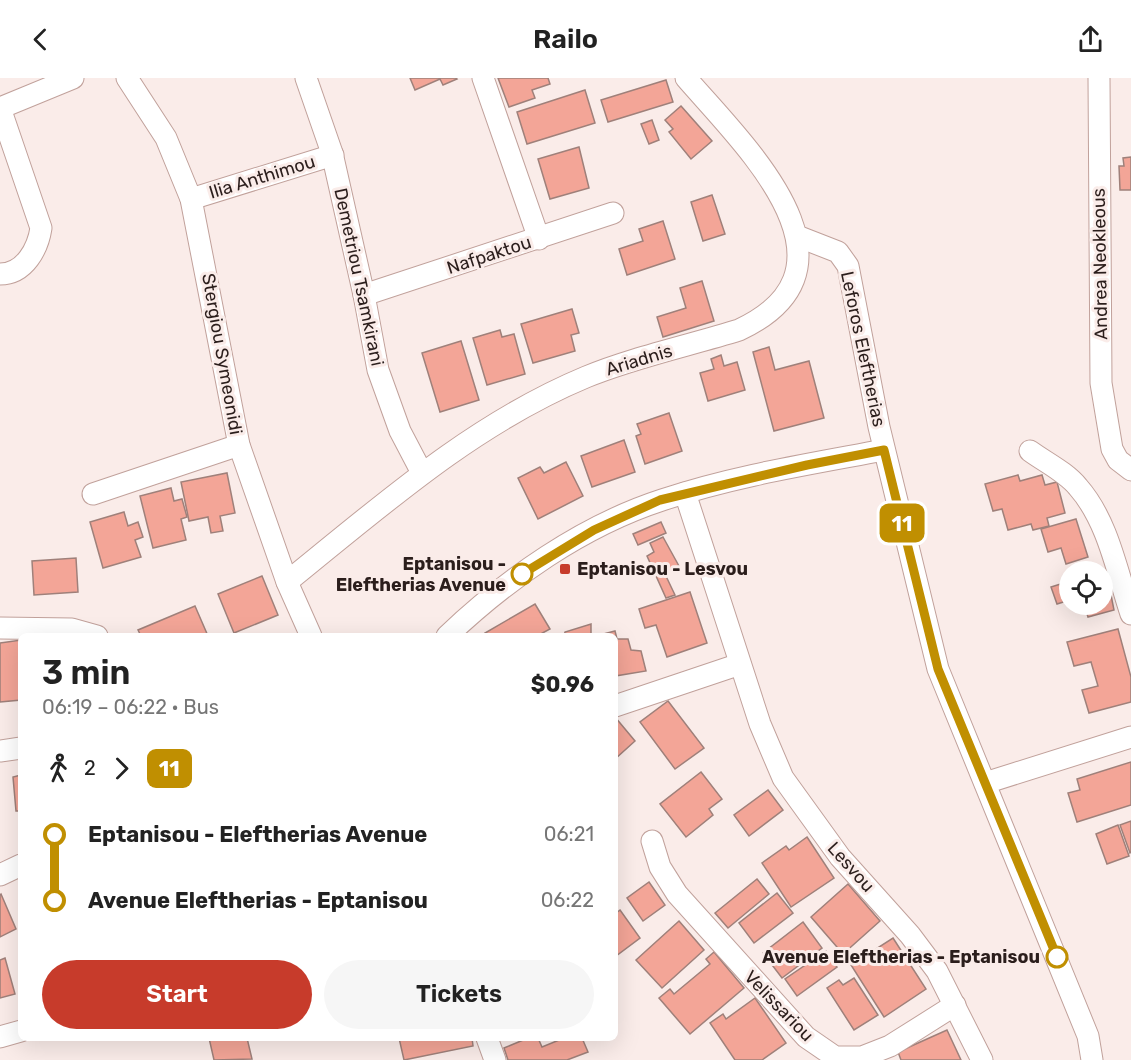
<!DOCTYPE html>
<meta charset="utf-8">
<style>
:root{--surface:#fff;--page:#f6f6f6;--text:#222;--muted:#767676;--accent:#c73b2b}
body{margin:0;font-family:Rubik,sans-serif;background:var(--page);color:var(--text);height:100vh;display:flex;flex-direction:column;font-size:22px;white-space:nowrap}
*{box-sizing:border-box;margin:0}
p{font-size:20px;color:var(--muted)}
.icon{flex:none;width:33px;height:33px;fill:none;stroke:currentColor;stroke-width:2;stroke-linecap:round;stroke-linejoin:round}
.map{position:relative;flex:1;overflow:hidden}
.sheet{position:absolute;left:18px;top:555px;width:600px;height:408px;display:flex;flex-direction:column;background:var(--surface);border-radius:9px;box-shadow:0 6px 24px #0002}
.sheet>*{flex:none}
.badge{padding:0 12px;border-radius:9px;font-size:21px;line-height:39px}
.fabs{position:absolute;left:1059px;top:483px;display:grid;gap:12px}
.fabs a{display:grid;place-items:center;width:54px;height:54px;border-radius:50%;background:var(--surface);box-shadow:0 6px 24px #0002;font-size:30px}
.map>.badge{position:absolute;translate:-50% -50%;box-shadow:0 0 0 3px #fff}
.legs{display:flex;align-items:center;gap:9px;height:66px;padding:0 24px;font-size:20px}
.legs p{margin-inline-start:auto}
.headline{display:flex;align-items:center;justify-content:space-between;height:102px;padding:0 24px}
h1{font-size:33px;font-weight:600;line-height:45px}
.primary-button{display:flex;gap:12px;margin-top:auto;padding:12px 24px}
.primary-button a{flex:1;height:69px;border-radius:36px;background:var(--accent);color:#fff;font-size:24px;font-weight:600;line-height:69px;text-align:center}
.primary-button a+a{background:var(--page);color:var(--text)}
ul{padding:0 24px;list-style:none}
li{display:flex;align-items:center;gap:21px;height:66px;font-size:22px}
li i{display:grid;place-items:center;width:9px;height:100%;margin:0 8px;background:currentColor}
li i::after{content:'';width:15px;height:15px;margin:-8px;border:4px solid;border-radius:50%;background:var(--surface)}
li p{margin-inline-start:auto}
li:first-child i{background:linear-gradient(#0000 50%,currentColor 0)}
li:last-child i{background:linear-gradient(currentColor 50%,#0000 0)}
header{display:flex;justify-content:space-between;align-items:center;height:78px;padding:0 24px;background:var(--surface);font-size:27px;font-weight:600}
.map>svg:first-child{display:block}
.building{fill:#f3a597;stroke:#9f807a;stroke-width:1.5}
.lines{fill:none;stroke-linecap:round;stroke-linejoin:round}
.street-casing{stroke:#c1a19b;stroke-width:23}
.street{stroke:#fff;stroke-width:21}
.line-1-casing{stroke:#fff;stroke-width:14}
.line-1{stroke:#c08f01;stroke-width:9}
.poi-dot{fill:#c73b2b;stroke:#faece9;stroke-width:2}
.stop-1-dot{fill:#fff;stroke:#c08f01;stroke-width:3}
.labels{text-anchor:middle;stroke-width:6;stroke-linejoin:round;paint-order:stroke}
.street-label{font-size:18px;fill:#2b1e1c;stroke:#faece9}
.stop-label{font-size:18px;font-weight:bold;fill:#2b1e1c;stroke:#faece9;text-anchor:end}
.poi-label{font-size:18px;font-weight:bold;fill:#2b1e1c;stroke:#faece9;text-anchor:start}
</style>
<header><svg class="icon" aria-label="back" viewBox="0 0 24 24"><path d="M15 5l-7 7 7 7"/></svg>Railo<svg class="icon" aria-label="share" viewBox="0 0 24 24"><path d="M12 15V3M7 8l5-5 5 5M5 13v7h14v-7"/></svg></header>
<div class="map">
<svg width="1131" height="982" viewBox="0 0 1131 982">
<rect width="100%" height="100%" fill="#faece9"/>
<!-- building -->
<g class="building">
<path d="M410,0H456L457,1L443,7L440,1L415,12Z"/>
<path d="M498,0H548L550,6L532,12L535,20L509,29Z"/>
<path d="M666,2L673,24L608,44L601,22Z"/>
<path d="M585,12L595,45L527,66L517,34Z"/>
<path d="M681,28L712,63L691,81L669,54L673,51L665,42Z"/>
<path d="M652,42L659,62L649,66L641,46Z"/>
<path d="M579,69L589,110L550,121L538,81Z"/>
<path d="M1131,79V112H1120L1119,88H1124L1123,80Z"/>
<path d="M712,117L725,156L703,163L691,124Z"/>
<path d="M663,143L675,181L627,197L619,171L643,163L639,151Z"/>
<path d="M702,203L714,243L663,259L657,239L686,230L680,210Z"/>
<path d="M572,231L579,255L571,257L575,273L533,285L521,246Z"/>
<path d="M500,252L502,259L514,256L525,296L487,307L473,260Z"/>
<path d="M461,263L479,322L440,334L422,275Z"/>
<path d="M769,269L775,292L809,283L824,340L774,353L753,274Z"/>
<path d="M721,277L724,288L737,284L745,312L708,323L700,295L714,291L711,281Z"/>
<path d="M669,335L682,373L645,386L636,358L641,356L637,346Z"/>
<path d="M624,362L635,394L592,409L581,378Z"/>
<path d="M566,384L583,418L538,441L518,400L540,389L544,395Z"/>
<path d="M227,395L235,435L220,438L223,453L211,455L208,439L189,443L181,404Z"/>
<path d="M1018,397L1020,403L1042,397L1045,407L1057,404L1065,435L1047,440L1049,448L1033,452L1031,446L1008,452L1002,431L993,433L985,406Z"/>
<path d="M171,410L174,423L182,421L187,439L181,441L186,462L153,470L140,418Z"/>
<path d="M124,434L128,448L138,444L143,459L135,462L141,479L103,490L90,444Z"/>
<path d="M1076,441L1088,479L1066,486L1061,470L1048,474L1041,451Z"/>
<path d="M661,444L666,455L638,467L633,456Z"/>
<path d="M663,459L679,488L664,494L675,517L666,520L647,478L654,474L650,465Z"/>
<path d="M76,480L78,514L34,517L32,483Z"/>
<path d="M262,498L278,537L234,555L218,516Z"/>
<path d="M1070,503V522L1057,526L1051,509Z"/>
<path d="M690,514L707,565L667,579L656,547L645,550L639,531Z"/>
<path d="M1111,517L1114,532L1088,539L1084,526H1102V520Z"/>
<path d="M535,526L550,551L537,558H487L485,555Z"/>
<path d="M195,528L208,558H141L138,552Z"/>
<path d="M591,546V558H564L565,554Z"/>
<path d="M1118,551L1131,599V624L1089,635L1082,612L1098,608L1091,584L1074,588L1067,564Z"/>
<path d="M615,553L617,561H628L631,572L641,573L646,593L615,598V558H596Z"/>
<path d="M21,562V622L0,624V565Z"/>
<path d="M668,623L704,670L675,691L640,644Z"/>
<path d="M615,639L635,663L615,681Z"/>
<path d="M1131,684V727L1077,744L1068,715L1080,712L1077,701Z"/>
<path d="M701,694L722,721L709,731L713,737L686,759L660,726Z"/>
<path d="M21,697V733H16L13,699Z"/>
<path d="M768,712L783,732L749,758L734,737Z"/>
<path d="M1131,743V774L1130,775L1120,747Z"/>
<path d="M1118,747L1129,778L1107,786L1096,756Z"/>
<path d="M807,759L834,800L791,829L762,785L786,768L789,772Z"/>
<path d="M757,801L769,816L728,850L715,835Z"/>
<path d="M649,804L665,827L643,843L627,820Z"/>
<path d="M848,806L880,843L843,876L811,839Z"/>
<path d="M777,815L793,835L754,865L739,845Z"/>
<path d="M1,816L16,851L0,859V817Z"/>
<path d="M620,832L640,860L616,878L615,836Z"/>
<path d="M679,843L704,872L662,910L636,882Z"/>
<path d="M803,844L822,870L782,900L763,875Z"/>
<path d="M893,860L926,911L884,939L851,887Z"/>
<path d="M826,873L837,889L797,918L785,901Z"/>
<path d="M714,874L744,910L690,956L659,920L670,911L674,916L710,886L706,881Z"/>
<path d="M5,880L15,916L0,920V882Z"/>
<path d="M854,900L878,937L854,952L827,910L839,902L843,907Z"/>
<path d="M755,920L786,965L762,982H735L710,945L723,936L726,941Z"/>
<path d="M947,952L961,982H901L898,974Z"/>
<path d="M209,960H247L252,981L214,982Z"/>
<path d="M399,960H472L473,968L404,982Z"/>
<path d="M528,960H538L542,969L564,960H582L588,974L567,982H508L504,970Z"/>
</g>
<g class="lines">
<!-- street casing -->
<g class="street-casing">
<g id="street">
<path d="M127,0L166,60L191,121L239,367L287,504L311,558"/>
<path d="M306,0L332,75L364,217L378,292L400,353L422,395"/>
<path d="M483,0L539,161"/>
<path d="M1099,0L1101,305L1112,371L1118,382L1131,392"/>
<path d="M0,30L41,150C38,170 25,196 0,196"/>
<path d="M0,30L73,0"/>
<path d="M191,121L333,77"/>
<path d="M797,158L838,174L848,188L879,349L938,591L1088,958L1092,982"/>
<path d="M364,217L613,135"/>
<path d="M1030,373C1045,384 1066,394 1078,409C1108,443 1117,494 1131,536"/>
<path d="M685,415L760,646L783,700L840,779L910,857L937,893L982,982"/>
<path d="M93,416L239,367"/>
<path d="M287,504C381,428 473,346 586,299C631,280 691,267 739,252C874,189 743,66 686,0"/>
<path d="M0,550L72,551L97,558"/>
<path d="M447,558C507,501 582,448 662,422C733,398 810,386 884,372"/>
<path d="M615,628L740,586"/>
<path d="M0,673L21,670"/>
<path d="M985,705L1131,659"/>
<path d="M652,763L660,789L677,816L806,959L835,979H862L890,968L955,927"/>
<path d="M0,797L21,787"/>
<path d="M0,959L21,953"/>
<path d="M487,960L495,982"/>
</g>
</g>
<!-- street -->
<use href="#street" class="street"/>
</g>
<g class="lines">
<!-- line-1 casing -->
<g class="line-1-casing">
<path id="line-1" d="M522,496L594,452L660,422L807,387L884,372L938,591L1057,879"/>
</g>
<!-- line-1 -->
<use href="#line-1" class="line-1"/>
</g>
<!-- markers -->
<rect class="poi-dot" x="559" y="485" width="12" height="12" rx="3"/>
<g class="stop-1-dot">
<circle cx="522" cy="496" r="10"/>
<circle cx="1057" cy="879" r="10"/>
</g>
<g class="labels">
<!-- street labels -->
<g class="street-label">
<text transform="translate(262 99) rotate(-17)" y="6">Ilia Anthimou</text>
<text transform="translate(489 177) rotate(-18)" y="6">Nafpaktou</text>
<text transform="translate(1100 186) rotate(-91)" y="6">Andrea Neokleous</text>
<text transform="translate(359 199) rotate(78)" y="6">Demetriou Tsamkirani</text>
<text transform="translate(863 271) rotate(78)" y="6">Leforos Eleftherias</text>
<text transform="translate(222 276) rotate(80)" y="6">Stergiou Symeonidi</text>
<text transform="translate(639 282) rotate(-17)" y="6">Ariadnis</text>
<text transform="translate(851 789) rotate(48)" y="6">Lesvou</text>
<text transform="translate(779 928) rotate(46)" y="6">Velissariou</text>
</g>
<!-- stop labels -->
<g class="stop-label">
<text x="506" y="492">Eptanisou -<tspan x="506" dy="21">Eleftherias Avenue</tspan></text>
<text x="1040" y="885">Avenue Eleftherias - Eptanisou</text>
</g>
<!-- poi labels -->
<g class="poi-label">
<text x="577" y="497">Eptanisou - Lesvou</text>
</g>
</g>
</svg>
<div class="fabs">
<a><svg class="icon" aria-label="locate" viewBox="0 0 24 24"><circle cx="12" cy="12" r="6"/><path d="M12 2v4M12 18v4M2 12h4M18 12h4"/></svg></a>
</div>
<b class="badge" style="left:902px;top:445px;background:#c08f01;color:#fff">11</b>
<section class="sheet">
<div class="headline"><div><h1>3 min</h1><p>06:19 – 06:22 · Bus</p></div><b>$0.96</b></div>
<div class="legs"><svg class="icon" aria-label="walk" viewBox="0 0 24 24"><circle cx="13" cy="4" r="2"/><path d="M13 8l-2 6 4 7M11 14l-3 7M7 12l3-4h3l4 4"/></svg>2<svg class="icon" aria-label="forward" viewBox="0 0 24 24"><path d="M9 5l7 7-7 7"/></svg><b class="badge" style="background:#c08f01;color:#fff">11</b></div>
<ul>
<li><i style="color:#c08f01"></i><b>Eptanisou - Eleftherias Avenue</b><p>06:21</p></li>
<li><i style="color:#c08f01"></i><b>Avenue Eleftherias - Eptanisou</b><p>06:22</p></li>
</ul>
<div class="primary-button"><a>Start</a><a>Tickets</a></div>
</section>
</div>
